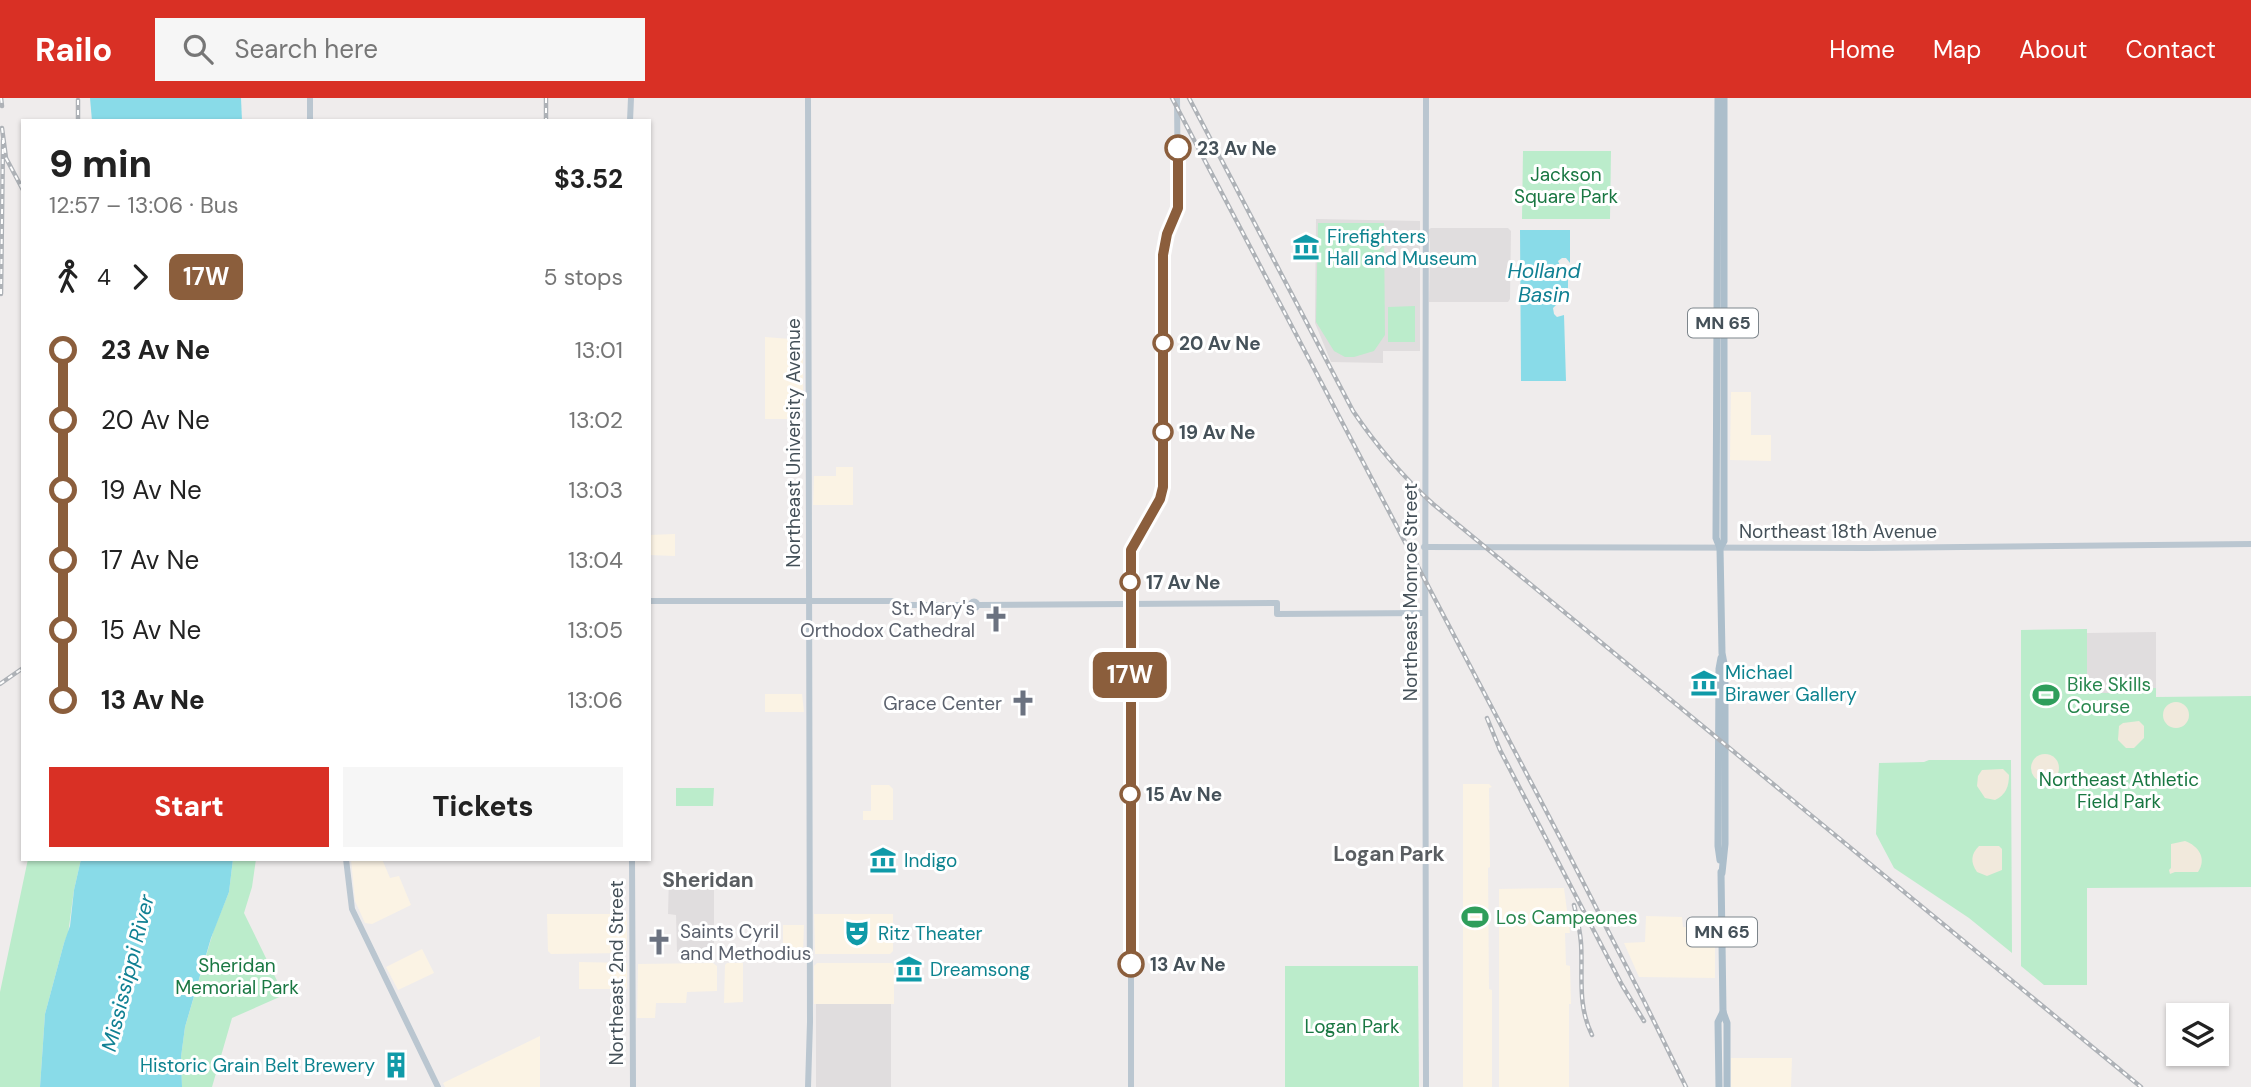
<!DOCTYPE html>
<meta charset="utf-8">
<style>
:root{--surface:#fff;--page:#f6f6f6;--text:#222;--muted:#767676;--accent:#d93025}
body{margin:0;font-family:"DM Sans",sans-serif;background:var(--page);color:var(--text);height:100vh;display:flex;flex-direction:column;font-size:26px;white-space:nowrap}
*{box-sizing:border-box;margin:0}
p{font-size:23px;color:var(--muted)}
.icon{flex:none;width:38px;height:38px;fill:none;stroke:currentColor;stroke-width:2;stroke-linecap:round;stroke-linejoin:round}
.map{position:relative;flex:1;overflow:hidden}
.drawer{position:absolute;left:21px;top:21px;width:630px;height:742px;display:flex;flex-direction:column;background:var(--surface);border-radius:0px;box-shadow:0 2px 5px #0004}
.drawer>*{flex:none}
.badge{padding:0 14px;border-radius:10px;font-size:24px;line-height:46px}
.buttons{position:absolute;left:2166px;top:905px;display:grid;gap:14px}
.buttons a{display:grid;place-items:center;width:63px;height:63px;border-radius:0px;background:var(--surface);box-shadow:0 2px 5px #0004;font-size:35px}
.map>.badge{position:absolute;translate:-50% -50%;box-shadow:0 0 0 4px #fff}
.legs{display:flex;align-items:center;gap:10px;height:77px;padding:0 28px;font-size:23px}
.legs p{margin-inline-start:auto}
.headline{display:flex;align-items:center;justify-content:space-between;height:119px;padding:0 28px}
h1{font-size:38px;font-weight:800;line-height:52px}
.button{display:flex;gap:14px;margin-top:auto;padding:14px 28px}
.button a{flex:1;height:80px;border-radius:0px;background:var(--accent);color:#fff;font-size:28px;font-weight:800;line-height:80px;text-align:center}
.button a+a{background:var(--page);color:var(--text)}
ul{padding:0 28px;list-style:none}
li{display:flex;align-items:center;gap:24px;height:70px;font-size:26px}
li i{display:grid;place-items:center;width:10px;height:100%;margin:0 9px;background:currentColor}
li i::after{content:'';width:18px;height:18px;margin:-9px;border:5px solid;border-radius:50%;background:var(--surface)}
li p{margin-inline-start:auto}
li:first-child i{background:linear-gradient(#0000 50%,currentColor 0)}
li:last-child i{background:linear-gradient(currentColor 50%,#0000 0)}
header{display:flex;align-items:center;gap:42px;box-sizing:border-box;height:98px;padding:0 35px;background:var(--accent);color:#fff}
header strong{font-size:33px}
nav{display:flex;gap:38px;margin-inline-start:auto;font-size:24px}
.search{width:490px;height:63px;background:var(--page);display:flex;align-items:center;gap:18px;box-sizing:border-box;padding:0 24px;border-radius:0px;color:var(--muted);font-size:26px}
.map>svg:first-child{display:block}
.commercial{fill:#fbf3e4}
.education{fill:#e0ddde}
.green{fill:#bbeccb}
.sand{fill:#f1e9dc}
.water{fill:#89dbe8}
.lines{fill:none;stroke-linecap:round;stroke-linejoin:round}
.secondary{stroke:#bac6d0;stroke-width:6}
.primary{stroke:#acbecb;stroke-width:7}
.rail-casing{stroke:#aeb2b7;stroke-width:4.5}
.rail{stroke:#fff;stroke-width:2;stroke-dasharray:5;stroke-linecap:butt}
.line-1-casing{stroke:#fff;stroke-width:16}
.line-1{stroke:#8b5e3c;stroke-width:10}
.stop-1-dot{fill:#fff;stroke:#8b5e3c;stroke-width:3.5}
.labels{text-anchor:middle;stroke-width:6;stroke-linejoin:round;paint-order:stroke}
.shield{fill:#fff;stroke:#7d858b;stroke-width:2}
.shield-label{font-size:18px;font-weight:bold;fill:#455159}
.stop-label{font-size:19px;font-weight:bold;fill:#455159;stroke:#fff;text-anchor:start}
.park-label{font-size:19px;fill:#197742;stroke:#fff}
.culture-label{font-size:19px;fill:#0d838f;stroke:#fff;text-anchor:start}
.street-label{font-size:19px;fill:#455159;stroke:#fff}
.worship-label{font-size:19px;fill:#5b616d;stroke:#fff;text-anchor:end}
.leisure-label{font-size:19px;fill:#27864d;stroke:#fff;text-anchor:start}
.water-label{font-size:21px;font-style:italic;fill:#108093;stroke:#fff}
.neighbourhood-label{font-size:21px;font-weight:bold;fill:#595d61;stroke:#fff}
</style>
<header>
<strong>Railo</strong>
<div class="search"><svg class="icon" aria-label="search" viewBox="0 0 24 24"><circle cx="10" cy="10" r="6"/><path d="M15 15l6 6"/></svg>Search here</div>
<nav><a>Home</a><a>Map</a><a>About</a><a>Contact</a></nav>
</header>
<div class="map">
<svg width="2251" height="989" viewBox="0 0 2251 989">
<rect width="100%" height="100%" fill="#efecec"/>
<!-- commercial -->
<g class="commercial">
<path d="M765,239L803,242V320L801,321H765Z"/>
<path d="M1731,294H1751V337H1771V363L1730,362Z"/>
<path d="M836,369H853V407H813L814,378H836Z"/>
<path d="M675,436V458L649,457V437Z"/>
<path d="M765,596H802L804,614H765Z"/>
<path d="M1463,686H1489L1492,689L1489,690L1490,769L1488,770L1489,891L1492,892V989H1463Z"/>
<path d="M871,687H889L893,691V722H863V713H871Z"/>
<path d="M351,761H382L390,780L399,778L411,807L372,826L365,825L355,803Z"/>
<path d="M1564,790L1570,835H1565L1566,867L1570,868L1571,906H1569V989H1499V791Z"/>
<path d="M547,816H627V852L624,855L551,856L548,853Z"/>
<path d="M814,816H893V853L890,856H815Z"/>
<path d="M1646,818L1682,819L1683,829L1715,830V880L1639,879L1624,845L1645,844Z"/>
<path d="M783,827H804L803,855H783Z"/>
<path d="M422,851L434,875L398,892L386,869Z"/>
<path d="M579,864L627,865V891H579Z"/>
<path d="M713,865L717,868V893L687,894L686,905H656L655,920H637L638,866Z"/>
<path d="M727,865H743V904L724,905L725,867Z"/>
<path d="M817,865H892L894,868V906H814V868Z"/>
<path d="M540,938V989H445L443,985Z"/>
<path d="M1731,960H1792L1791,989H1731Z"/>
</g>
<!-- education -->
<g class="education">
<path d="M1316,121L1420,123V253H1383V265L1331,264L1315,225Z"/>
<path d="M1431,130H1508L1511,133L1510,201L1508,204H1429L1430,145L1428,132Z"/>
<path d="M2156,534V590H2134V595H2087V535Z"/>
<path d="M669,778L714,779V854H677L676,817L668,816Z"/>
<rect x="816" y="906" width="75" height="83"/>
</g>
<!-- green -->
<g class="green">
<path d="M1523,53H1611L1610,121H1522Z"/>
<path d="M1318,125H1384L1385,237L1374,253L1354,259H1345L1334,253L1316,224Z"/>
<path d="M1415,208V244H1388V209Z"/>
<path d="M2087,531V595H2133L2134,590H2156V599L2251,598V789L2087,790V887H2044L2021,868V532Z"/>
<path d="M1929,662H2011L2012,855L1969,820L1894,770L1876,736L1879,665L1924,664Z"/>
<path d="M676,690H714L713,708H676Z"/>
<path d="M28,761H81L74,792L68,836L64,845L45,916L40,989H0V894Z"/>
<path d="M233,761H256L252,789L244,815L284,897L232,920L212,989H182L181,959L185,929L214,831L229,794Z"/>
<path d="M1285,868H1418L1419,989H1285Z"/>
</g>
<!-- sand -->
<g class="sand">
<circle cx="2176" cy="617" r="13"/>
<path d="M2139,623L2144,628V640L2134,650H2126L2118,642L2119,628L2123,625Z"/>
<circle cx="2045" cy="670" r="14"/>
<path d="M2003,671L2009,677C2009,688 2006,697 1995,702L1985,700L1977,688L1978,678L1982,672Z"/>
<path d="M2185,743C2199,748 2207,761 2198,774H2175L2170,776L2169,772L2171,770V746Z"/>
<path d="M1979,748H1999L2002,751V772L1987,778L1977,774C1970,764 1971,756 1979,748Z"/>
</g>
<!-- water -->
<g class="water">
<path d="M90,0H241L242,23H92Z"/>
<path d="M1520,132H1570V165L1566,160H1562L1558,163L1561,170H1568V204H1559L1553,210L1554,216L1557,219L1564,217L1566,283H1521Z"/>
<path d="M81,761H233L229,794L211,840L185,929L181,959L182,989H40L45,916L64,845L70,828L74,792Z"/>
</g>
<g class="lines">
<!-- secondary -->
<g class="secondary">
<path d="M310,0V23"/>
<path d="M808,0L810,924L808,989"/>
<path d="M1426,0C1424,330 1426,659 1426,989"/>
<path d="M630,23L631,0"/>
<path d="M1424,449L1867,450L2251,446"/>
<path d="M649,503H891L905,507H970"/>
<circle cx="974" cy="507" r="3.5"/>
<path d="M978,507L1277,505V516L1424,515"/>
<path d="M346,761L352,811L438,989"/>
<path d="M632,761L633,989"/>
<path d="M1131,989V452L1160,401L1163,389L1162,157L1167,136L1178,110L1177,0"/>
</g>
<!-- primary -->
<g class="primary">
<path d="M1718,0L1716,440L1720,450L1722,555L1725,571V746L1722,775"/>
<path d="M1720,450L1724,443V0"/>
<path d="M1720,762L1718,748L1719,571L1721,560"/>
<path d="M1721,774L1723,914L1727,925V989"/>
<path d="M1719,989L1718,924L1723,914"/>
</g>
<!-- rail casing -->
<g class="rail-casing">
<g id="rail">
<path d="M1,0L2,8"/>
<path d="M546,0V23"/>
<path d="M1172,0L1565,749L1644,903L1686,989"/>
<path d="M1189,0L1353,313C1376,347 1402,378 1433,406L2141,989"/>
<path d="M78,2V23"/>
<path d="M2,30L6,60L23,92"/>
<path d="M1,196L3,42"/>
<path d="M0,586L23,570"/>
<path d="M1487,620L1500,652L1622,887L1644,923"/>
<path d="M1574,807C1577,819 1580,832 1581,845C1583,877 1577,907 1592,937"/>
</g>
</g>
<!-- rail -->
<use href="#rail" class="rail"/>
</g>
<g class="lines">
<!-- line-1 casing -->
<g class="line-1-casing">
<path id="line-1" d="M1131,866V452L1160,401L1163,389V157L1167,136L1178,110V50"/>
</g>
<!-- line-1 -->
<use href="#line-1" class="line-1"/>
</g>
<!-- icons -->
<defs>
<g id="museum-bare" transform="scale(2.1)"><path d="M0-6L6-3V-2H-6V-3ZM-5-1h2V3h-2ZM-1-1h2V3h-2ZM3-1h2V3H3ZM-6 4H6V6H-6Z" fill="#0f9aa8" stroke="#fff" stroke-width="2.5" paint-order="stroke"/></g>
<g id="church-bare" transform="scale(2.1)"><path d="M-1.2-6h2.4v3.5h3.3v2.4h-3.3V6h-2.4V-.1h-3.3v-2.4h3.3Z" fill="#6b7280" stroke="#fff" stroke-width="2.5" paint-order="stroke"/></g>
<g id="stadium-bare" transform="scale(2.1)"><path d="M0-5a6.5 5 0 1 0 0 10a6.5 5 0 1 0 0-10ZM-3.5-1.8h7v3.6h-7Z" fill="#2e9e5b" stroke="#fff" stroke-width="2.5" paint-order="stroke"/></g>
<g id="theatre-bare" transform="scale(2.1)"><path d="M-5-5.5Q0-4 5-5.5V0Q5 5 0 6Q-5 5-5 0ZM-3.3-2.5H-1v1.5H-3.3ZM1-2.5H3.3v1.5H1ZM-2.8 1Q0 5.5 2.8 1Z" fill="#0f9aa8" stroke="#fff" stroke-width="2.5" paint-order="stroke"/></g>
<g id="building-bare" transform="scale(2.1)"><path d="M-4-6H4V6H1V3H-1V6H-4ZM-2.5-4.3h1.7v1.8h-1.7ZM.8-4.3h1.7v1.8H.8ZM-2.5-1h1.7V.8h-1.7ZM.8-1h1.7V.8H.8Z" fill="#0f9aa8" stroke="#fff" stroke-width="2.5" paint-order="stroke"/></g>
</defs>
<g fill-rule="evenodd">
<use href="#museum-bare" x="1306" y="149"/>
<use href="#church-bare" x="996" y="521"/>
<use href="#museum-bare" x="1704" y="585"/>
<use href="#stadium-bare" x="2046" y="597"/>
<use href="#church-bare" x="1023" y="605"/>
<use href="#museum-bare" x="883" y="762"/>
<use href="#stadium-bare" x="1475" y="819"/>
<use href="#theatre-bare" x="857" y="835"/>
<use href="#church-bare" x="659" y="844"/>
<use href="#museum-bare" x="909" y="871"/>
<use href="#building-bare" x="396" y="967"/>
</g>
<!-- markers -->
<g class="stop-1-dot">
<circle cx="1178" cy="50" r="12"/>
<circle cx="1163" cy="245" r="9"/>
<circle cx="1163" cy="334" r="9"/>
<circle cx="1130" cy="484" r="9"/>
<circle cx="1130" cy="696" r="9"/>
<circle cx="1131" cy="866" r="12"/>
</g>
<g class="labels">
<!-- shield labels -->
<g class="shield">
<rect x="1688" y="210.5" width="70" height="29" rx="5"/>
<rect x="1687" y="819.5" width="70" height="29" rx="5"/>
</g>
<g class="shield-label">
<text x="1723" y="231">MN 65</text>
<text x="1722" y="840">MN 65</text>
</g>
<!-- stop labels -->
<g class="stop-label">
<text x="1197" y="57">23 Av Ne</text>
<text x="1179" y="252">20 Av Ne</text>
<text x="1179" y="341">19 Av Ne</text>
<text x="1146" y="491">17 Av Ne</text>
<text x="1146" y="703">15 Av Ne</text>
<text x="1150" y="873">13 Av Ne</text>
</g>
<!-- park labels -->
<g class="park-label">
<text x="1566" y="83">Jackson<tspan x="1566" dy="22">Square Park</tspan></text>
<text x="2119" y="688">Northeast Athletic<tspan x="2119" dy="22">Field Park</tspan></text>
<text x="237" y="874">Sheridan<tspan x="237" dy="22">Memorial Park</tspan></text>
<text x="1352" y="935">Logan Park</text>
</g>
<!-- culture labels -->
<g class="culture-label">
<text x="1327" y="145">Firefighters<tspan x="1327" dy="22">Hall and Museum</tspan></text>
<text x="1725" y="581">Michael<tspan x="1725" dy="22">Birawer Gallery</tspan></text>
<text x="904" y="769">Indigo</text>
<text x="878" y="842">Ritz Theater</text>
<text x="930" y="878">Dreamsong</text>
<text x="375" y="974" text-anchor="end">Historic Grain Belt Brewery</text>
</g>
<!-- street labels -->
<g class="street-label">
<text transform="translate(793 345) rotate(-90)" y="7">Northeast University Avenue</text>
<text x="1838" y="440">Northeast 18th Avenue</text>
<text transform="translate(1410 494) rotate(-90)" y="7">Northeast Monroe Street</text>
<text transform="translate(616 875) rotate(-90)" y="7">Northeast 2nd Street</text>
</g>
<!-- worship labels -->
<g class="worship-label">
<text x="975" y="517">St. Mary's<tspan x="975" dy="22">Orthodox Cathedral</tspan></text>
<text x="1002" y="612">Grace Center</text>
<text x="680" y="840" text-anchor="start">Saints Cyril<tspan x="680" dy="22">and Methodius</tspan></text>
</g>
<!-- leisure labels -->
<g class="leisure-label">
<text x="2067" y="593">Bike Skills<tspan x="2067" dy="22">Course</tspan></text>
<text x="1496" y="826">Los Campeones</text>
</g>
<!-- water labels -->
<g class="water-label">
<text x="1544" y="180">Holland<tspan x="1544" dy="24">Basin</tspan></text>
<text transform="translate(128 875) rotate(-76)" y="7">Mississippi River</text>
</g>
<!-- neighbourhood labels -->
<g class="neighbourhood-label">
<text x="1389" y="763">Logan Park</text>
<text x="708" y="789">Sheridan</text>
</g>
</g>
</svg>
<div class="buttons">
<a><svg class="icon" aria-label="layers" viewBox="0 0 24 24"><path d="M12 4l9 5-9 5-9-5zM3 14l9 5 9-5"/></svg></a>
</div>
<b class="badge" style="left:1130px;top:577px;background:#8b5e3c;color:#fff">17W</b>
<section class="drawer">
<div class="headline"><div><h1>9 min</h1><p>12:57 – 13:06 · Bus</p></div><b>$3.52</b></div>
<div class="legs"><svg class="icon" aria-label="walk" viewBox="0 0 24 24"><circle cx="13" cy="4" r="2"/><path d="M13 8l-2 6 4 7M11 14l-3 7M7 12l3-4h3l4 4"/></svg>4<svg class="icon" aria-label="forward" viewBox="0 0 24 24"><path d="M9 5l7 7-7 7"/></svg><b class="badge" style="background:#8b5e3c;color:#fff">17W</b><p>5 stops</p></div>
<ul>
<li><i style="color:#8b5e3c"></i><b>23 Av Ne</b><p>13:01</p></li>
<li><i style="color:#8b5e3c"></i><span>20 Av Ne</span><p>13:02</p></li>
<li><i style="color:#8b5e3c"></i><span>19 Av Ne</span><p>13:03</p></li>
<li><i style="color:#8b5e3c"></i><span>17 Av Ne</span><p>13:04</p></li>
<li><i style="color:#8b5e3c"></i><span>15 Av Ne</span><p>13:05</p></li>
<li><i style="color:#8b5e3c"></i><b>13 Av Ne</b><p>13:06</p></li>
</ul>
<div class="button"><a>Start</a><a>Tickets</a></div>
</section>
</div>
